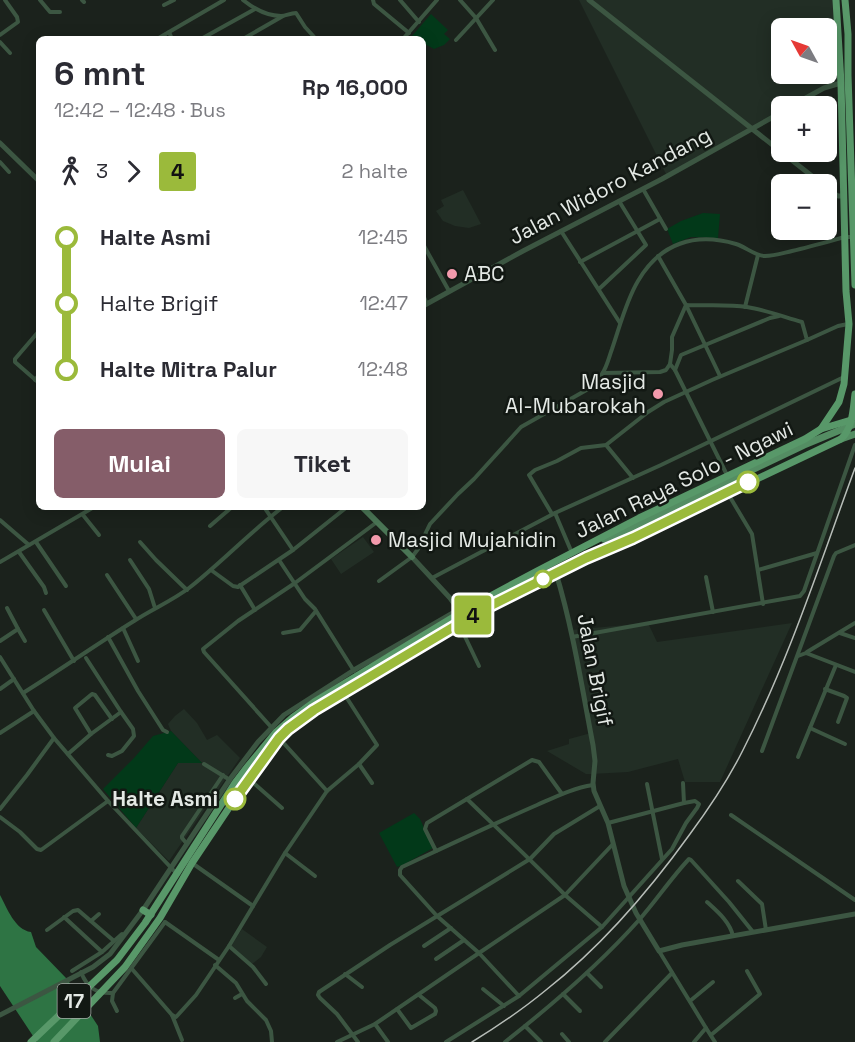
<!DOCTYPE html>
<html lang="id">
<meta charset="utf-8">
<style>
:root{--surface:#fff;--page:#f7f7f7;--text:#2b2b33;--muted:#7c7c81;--accent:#855d69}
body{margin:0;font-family:"Space Grotesk",sans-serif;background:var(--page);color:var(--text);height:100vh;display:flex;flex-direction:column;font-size:22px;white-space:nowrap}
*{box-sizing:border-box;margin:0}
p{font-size:20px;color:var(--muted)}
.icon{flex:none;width:33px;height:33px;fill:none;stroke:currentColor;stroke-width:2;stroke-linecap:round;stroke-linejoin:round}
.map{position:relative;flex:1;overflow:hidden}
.panel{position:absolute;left:36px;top:36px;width:390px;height:474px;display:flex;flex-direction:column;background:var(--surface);border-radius:9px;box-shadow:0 3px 15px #0003}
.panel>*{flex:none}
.badge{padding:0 12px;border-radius:4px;font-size:21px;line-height:39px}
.needle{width:39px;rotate:310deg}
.tools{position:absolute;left:771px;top:18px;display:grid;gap:12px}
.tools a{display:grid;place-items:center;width:66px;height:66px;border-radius:9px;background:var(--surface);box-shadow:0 3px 15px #0003;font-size:30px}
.map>.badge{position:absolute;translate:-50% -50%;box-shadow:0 0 0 3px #fff}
.legs{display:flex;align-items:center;gap:9px;height:66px;padding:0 18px;font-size:20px}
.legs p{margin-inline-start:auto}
.headline{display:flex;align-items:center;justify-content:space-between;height:102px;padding:0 18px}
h1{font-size:33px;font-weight:700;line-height:45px}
.cta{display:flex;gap:12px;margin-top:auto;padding:12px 18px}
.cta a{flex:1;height:69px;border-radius:9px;background:var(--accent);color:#fff;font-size:24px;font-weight:700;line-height:69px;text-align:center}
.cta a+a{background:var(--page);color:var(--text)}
ul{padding:0 18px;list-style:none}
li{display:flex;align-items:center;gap:21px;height:66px;font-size:22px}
li i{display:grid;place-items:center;width:9px;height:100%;margin:0 8px;background:currentColor}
li i::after{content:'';width:15px;height:15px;margin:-8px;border:4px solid;border-radius:50%;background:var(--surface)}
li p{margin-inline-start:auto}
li:first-child i{background:linear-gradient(#0000 50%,currentColor 0)}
li:last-child i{background:linear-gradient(currentColor 50%,#0000 0)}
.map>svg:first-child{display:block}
.built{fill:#222e25;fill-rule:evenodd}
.green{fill:#023919}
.water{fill:#2e7444}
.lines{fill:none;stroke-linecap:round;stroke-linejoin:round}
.minor{stroke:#3c5642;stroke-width:4}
.tertiary{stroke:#3c5642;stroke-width:5}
.secondary{stroke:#4a7555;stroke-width:6}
.primary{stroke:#548d63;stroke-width:7}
.trunk{stroke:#589869;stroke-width:7}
.rail{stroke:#b7bdb8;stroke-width:1.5}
.line-1-casing{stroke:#fff;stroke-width:14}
.line-1{stroke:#9bba3b;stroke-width:9}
.poi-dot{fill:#f29aac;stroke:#121813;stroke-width:2}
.stop-1-dot{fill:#fff;stroke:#9bba3b;stroke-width:3}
.labels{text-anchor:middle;stroke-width:5;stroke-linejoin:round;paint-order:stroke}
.shield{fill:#121813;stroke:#a5aaa6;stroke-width:1.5}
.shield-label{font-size:20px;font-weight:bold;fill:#e4e9e5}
.street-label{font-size:21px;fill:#e4e9e5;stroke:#121813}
.poi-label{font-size:21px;fill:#e4e9e5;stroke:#121813;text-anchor:start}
.stop-label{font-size:21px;font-weight:bold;fill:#e4e9e5;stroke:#121813;text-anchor:end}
</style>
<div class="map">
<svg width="855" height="1042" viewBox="0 0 855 1042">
<rect width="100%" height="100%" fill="#1b221c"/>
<!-- built -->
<g class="built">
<path d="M579,0H835L841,81L793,106H782L781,112L667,176ZM782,28H826V74H782Z"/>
<path d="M463,190L471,205L481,224L469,228L455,226L443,221L436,211L444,206L441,200Z"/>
<path d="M363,537L374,552L341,574L331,559Z"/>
<path d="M648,623L657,642L792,623L720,782H685L678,759L628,772L591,774H586L547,751L569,744V739L591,733L571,630Z"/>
<path d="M184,709L197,723L207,740L217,735L240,758L169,861L136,828L178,763H202L171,731L168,724L175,716Z"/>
<path d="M242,929L267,947L261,957L252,964L231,946Z"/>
</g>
<!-- green -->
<g class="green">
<path d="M431,14L448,30L444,34L450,39L444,45L434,49L423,43V39H417L412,36Z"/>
<path d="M703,213L720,214L718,238L691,237L673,244L667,229L681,221Z"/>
<path d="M171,731L202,763H178L136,828L103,789L134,758L153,736Z"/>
<path d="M414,813L420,819L433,848L403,865L397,867L379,833Z"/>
</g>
<!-- water -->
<path class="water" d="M0,895C7,908 15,930 31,932L36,947L67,979L98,1026L100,1042H37L0,986Z"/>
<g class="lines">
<!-- minor -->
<g class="minor">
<path d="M40,0L50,12H60"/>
<path d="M82,0L84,2"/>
<path d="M243,0C253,8 267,16 281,16C286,16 290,13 296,13L305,27L316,39"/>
<path d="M373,0L374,4L409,33"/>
<path d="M400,0L419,22"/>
<path d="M460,0L476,18L495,50"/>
<path d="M164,5L174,0"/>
<path d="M169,32L172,39"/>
<path d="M0,35L18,22L17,17L5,0"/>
<path d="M157,39L224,0"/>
<path d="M201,39L255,9"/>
<path d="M243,39L283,16"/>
<path d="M403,39L437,0"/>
<path d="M456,40L493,0"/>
<path d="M0,42L10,53"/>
<path d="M0,162L9,172"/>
<path d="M643,189L666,229"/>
<path d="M561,231L620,323"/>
<path d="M423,244L449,291"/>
<path d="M580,262L660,219"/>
<path d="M599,289L646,245L619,201"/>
<path d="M423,295L427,304"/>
<path d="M745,307L758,255"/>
<path d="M39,331L15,359V362L39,383"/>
<path d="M670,364L675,370L727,475"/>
<path d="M675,370L681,355L770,318L779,316"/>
<path d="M603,373L660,372L666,370L670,364L672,350V337L686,305L658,256"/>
<path d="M720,376L686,305C706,306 728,304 747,307C766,310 784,317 802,322L807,340L838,326L848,324"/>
<path d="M35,380L39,375"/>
<path d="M606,445L633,478"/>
<path d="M727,492L752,534L763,604"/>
<path d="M555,513L572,553"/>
<path d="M552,514L529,475L535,470L557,461L581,448L606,445L648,412L664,402L712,380L807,340"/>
<path d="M83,515L99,535"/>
<path d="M0,520L29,545"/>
<path d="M210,526L232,507"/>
<path d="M36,542L66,586"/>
<path d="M140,542L156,560L187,590"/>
<path d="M293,550L347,507"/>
<path d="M19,552L44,587L46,593"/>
<path d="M130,560L149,589L155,608"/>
<path d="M279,560L305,599L315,609L354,671"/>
<path d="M0,562L94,507"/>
<path d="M211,570L233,586L238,587L293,550L264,507"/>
<path d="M758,570L817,553"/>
<path d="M107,575L136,619"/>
<path d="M706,577L713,612"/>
<path d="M432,578L555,513L661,465L844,377"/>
<path d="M379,581L412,557L418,549L430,524L458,494L474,479L521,427L590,388C594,383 599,379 602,374C607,367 609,357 612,349C620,326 626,301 638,281C660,243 695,232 736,244C746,247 755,256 765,256C774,256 783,253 792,251C810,247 827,242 845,237H853"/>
<path d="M240,585L255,610"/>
<path d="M44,610L74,661"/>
<path d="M459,624L479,666"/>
<path d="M123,628L138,661"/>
<path d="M18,629L25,641"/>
<path d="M283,633L300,630L316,611"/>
<path d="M840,633L855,638"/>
<path d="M108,637L138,691L163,730L167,732"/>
<path d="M572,637L800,596L804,591L855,445"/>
<path d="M0,641L18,629L7,608"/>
<path d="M807,652L855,623"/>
<path d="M798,656L806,653L855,672"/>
<path d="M0,657L34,711L54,738L108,801L177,874"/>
<path d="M0,689L14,679"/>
<path d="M825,689L844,696L847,698L838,722"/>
<path d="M23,693C60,670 97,644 134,621C152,609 172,601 189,588C222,562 250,532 283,507"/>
<path d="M272,728L204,652L203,649L238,621L295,583L377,522"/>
<path d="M810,728L845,744"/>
<path d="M0,733L34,711"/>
<path d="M91,734L75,708L92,694L95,695L112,719"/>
<path d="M279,738L327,791"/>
<path d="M762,751L834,556L836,553L855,545"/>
<path d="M68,754L91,734L121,712L86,658"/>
<path d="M108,755L112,756L122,751L134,736L133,729L121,712"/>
<path d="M798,757L836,665"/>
<path d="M204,764L230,780"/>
<path d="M359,764L372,783"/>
<path d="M249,779L282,808"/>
<path d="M683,783L684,803"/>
<path d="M647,784L662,859"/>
<path d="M593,785C573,788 555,797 537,805C491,825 447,846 402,867L400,870V875L437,916L479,953L565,895L602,927L672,849L686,823L697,808L699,804L695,801L684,803L608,823"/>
<path d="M467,799C500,831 533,862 565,895L613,844"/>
<path d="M0,809L27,775L54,738"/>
<path d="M731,815L855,900"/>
<path d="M0,817L20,832L37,849L41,850L108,801"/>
<path d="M187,844L182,838V836L223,775"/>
<path d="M436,851L425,829L427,823L532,760L539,762L562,794"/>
<path d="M285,853L315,876"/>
<path d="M192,863L253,906"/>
<path d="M738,881L762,904L766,930"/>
<path d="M707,902C718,912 730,922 733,936"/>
<path d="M64,917L102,952"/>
<path d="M91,921L99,914"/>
<path d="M165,922L219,960"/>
<path d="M47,930L73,911L78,910L114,941"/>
<path d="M229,946L253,967L266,984"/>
<path d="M424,946L451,928"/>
<path d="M659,951L706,1028L694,1042"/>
<path d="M436,959L464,940"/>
<path d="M215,965L236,983L247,1001L266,1020L271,1031L272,1042"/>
<path d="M132,969L172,1015L182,1040"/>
<path d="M72,971L102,952L122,934"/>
<path d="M81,972C87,988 97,994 113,993"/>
<path d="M587,973L601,987"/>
<path d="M345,974L362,987"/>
<path d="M483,989L504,1006"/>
<path d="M563,994L580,1011"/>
<path d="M235,998L242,994"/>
<path d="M690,1001L713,982"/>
<path d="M397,1009L411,1028L435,1014L436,1011L435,1008L419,995"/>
<path d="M117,1011L112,1001L113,993L165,922"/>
<path d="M172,1015L176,1017L196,995L229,946L285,853L327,791L359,764L377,745L343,692"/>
<path d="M375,1024L388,1042"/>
<path d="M525,1026L541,1042"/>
<path d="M706,1028L715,1042"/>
<path d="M562,1034L569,1042"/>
<path d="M711,1035L760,994L747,971"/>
<path d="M337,1042L375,1024L479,953L519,996L602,927"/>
<path d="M358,1042L337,1014L320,998L318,995L319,992L390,945L530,859L554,834L600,806"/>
<path d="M446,1042L519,996"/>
<path d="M505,1042C552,1005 599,965 639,920C656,901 671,878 689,859L691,860L729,902L753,932"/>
<path d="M605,1042L672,973"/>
</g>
<!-- tertiary -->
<g class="tertiary">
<path d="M589,0L822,184"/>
<path d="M791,106L824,88L841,83"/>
<path d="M0,143L39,181"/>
<path d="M826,188L838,196H843"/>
<path d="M423,306L523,251L662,179L782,112"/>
<path d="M412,557L450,598L460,612"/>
<path d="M556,573C573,629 582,688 593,745L595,761L593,783L594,791L608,823L624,886L636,913L659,951L682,945L855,914"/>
<path d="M0,1015L93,967L110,954L143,910L230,779L258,742L284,715L354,670L458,610L464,607H468"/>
</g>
<!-- secondary -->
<path class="secondary" d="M362,507L412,557"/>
<!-- primary -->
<g class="primary">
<path d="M841,439L855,434"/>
<path d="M604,539L685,502L804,445L855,424"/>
<path d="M601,551L617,540L657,520"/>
</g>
<!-- trunk -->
<g class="trunk">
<path d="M845,0L848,34V75L855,285"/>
<path d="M821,429L851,420"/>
<path d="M143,910L151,915"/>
<path d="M31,1042L117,960L145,923L235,783L248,766L276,732L293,717L314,702L470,607L537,571L639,518L805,439L821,429L839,402L844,384L849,324L846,291L841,83L836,0"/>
<path d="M54,1042L125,967L160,918L192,863L257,766L274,744L288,729L314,710L343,692L482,610L556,573L633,538L841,439C853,428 853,409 855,394"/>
</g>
<!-- rail -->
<path class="rail" d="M472,1042C498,1026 523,1009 546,990C602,946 649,891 690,834C710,807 728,780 743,750C789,660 820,563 855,468"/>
</g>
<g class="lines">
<!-- line-1 casing -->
<g class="line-1-casing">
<path id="line-1" d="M235,799L279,738L288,729L314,710L482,610L586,558L633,538L748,482"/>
</g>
<!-- line-1 -->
<use href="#line-1" class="line-1"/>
</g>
<!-- markers -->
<g class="poi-dot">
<circle cx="452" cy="274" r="6"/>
<circle cx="658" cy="394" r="6"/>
<circle cx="376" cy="540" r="6"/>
</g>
<g class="stop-1-dot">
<circle cx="748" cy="482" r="10"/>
<circle cx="543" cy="579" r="8"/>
<circle cx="235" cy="799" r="10"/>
</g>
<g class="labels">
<!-- shield labels -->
<rect class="shield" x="57.5" y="984" width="33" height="34" rx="4.5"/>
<g class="shield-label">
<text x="74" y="1008">17</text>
</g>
<!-- street labels -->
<g class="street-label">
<text transform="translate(610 186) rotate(-28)" y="7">Jalan Widoro Kandang</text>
<text transform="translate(684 480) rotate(-26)" y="7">Jalan Raya Solo - Ngawi</text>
<text transform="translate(595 670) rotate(79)" y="7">Jalan Brigif</text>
</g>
<!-- poi labels -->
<g class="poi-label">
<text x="464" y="281">ABC</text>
<text x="646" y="389" text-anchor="end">Masjid<tspan x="646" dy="24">Al-Mubarokah</tspan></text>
<text x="388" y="547">Masjid Mujahidin</text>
</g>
<!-- stop labels -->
<g class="stop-label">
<text x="218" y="806">Halte Asmi</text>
</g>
</g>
</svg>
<div class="tools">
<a><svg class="needle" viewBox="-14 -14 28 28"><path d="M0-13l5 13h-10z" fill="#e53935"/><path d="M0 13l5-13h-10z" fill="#7c7c81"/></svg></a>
<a>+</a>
<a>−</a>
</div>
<b class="badge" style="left:473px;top:615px;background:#9bba3b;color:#111">4</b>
<section class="panel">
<div class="headline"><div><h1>6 mnt</h1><p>12:42 – 12:48 · Bus</p></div><b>Rp 16,000</b></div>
<div class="legs"><svg class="icon" aria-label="walk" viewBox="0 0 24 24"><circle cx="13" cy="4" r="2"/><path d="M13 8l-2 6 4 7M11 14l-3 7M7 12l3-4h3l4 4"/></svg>3<svg class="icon" aria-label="forward" viewBox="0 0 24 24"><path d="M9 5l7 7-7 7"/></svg><b class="badge" style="background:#9bba3b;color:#111">4</b><p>2 halte</p></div>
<ul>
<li><i style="color:#9bba3b"></i><b>Halte Asmi</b><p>12:45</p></li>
<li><i style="color:#9bba3b"></i><span>Halte Brigif</span><p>12:47</p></li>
<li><i style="color:#9bba3b"></i><b>Halte Mitra Palur</b><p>12:48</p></li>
</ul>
<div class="cta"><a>Mulai</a><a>Tiket</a></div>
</section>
</div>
